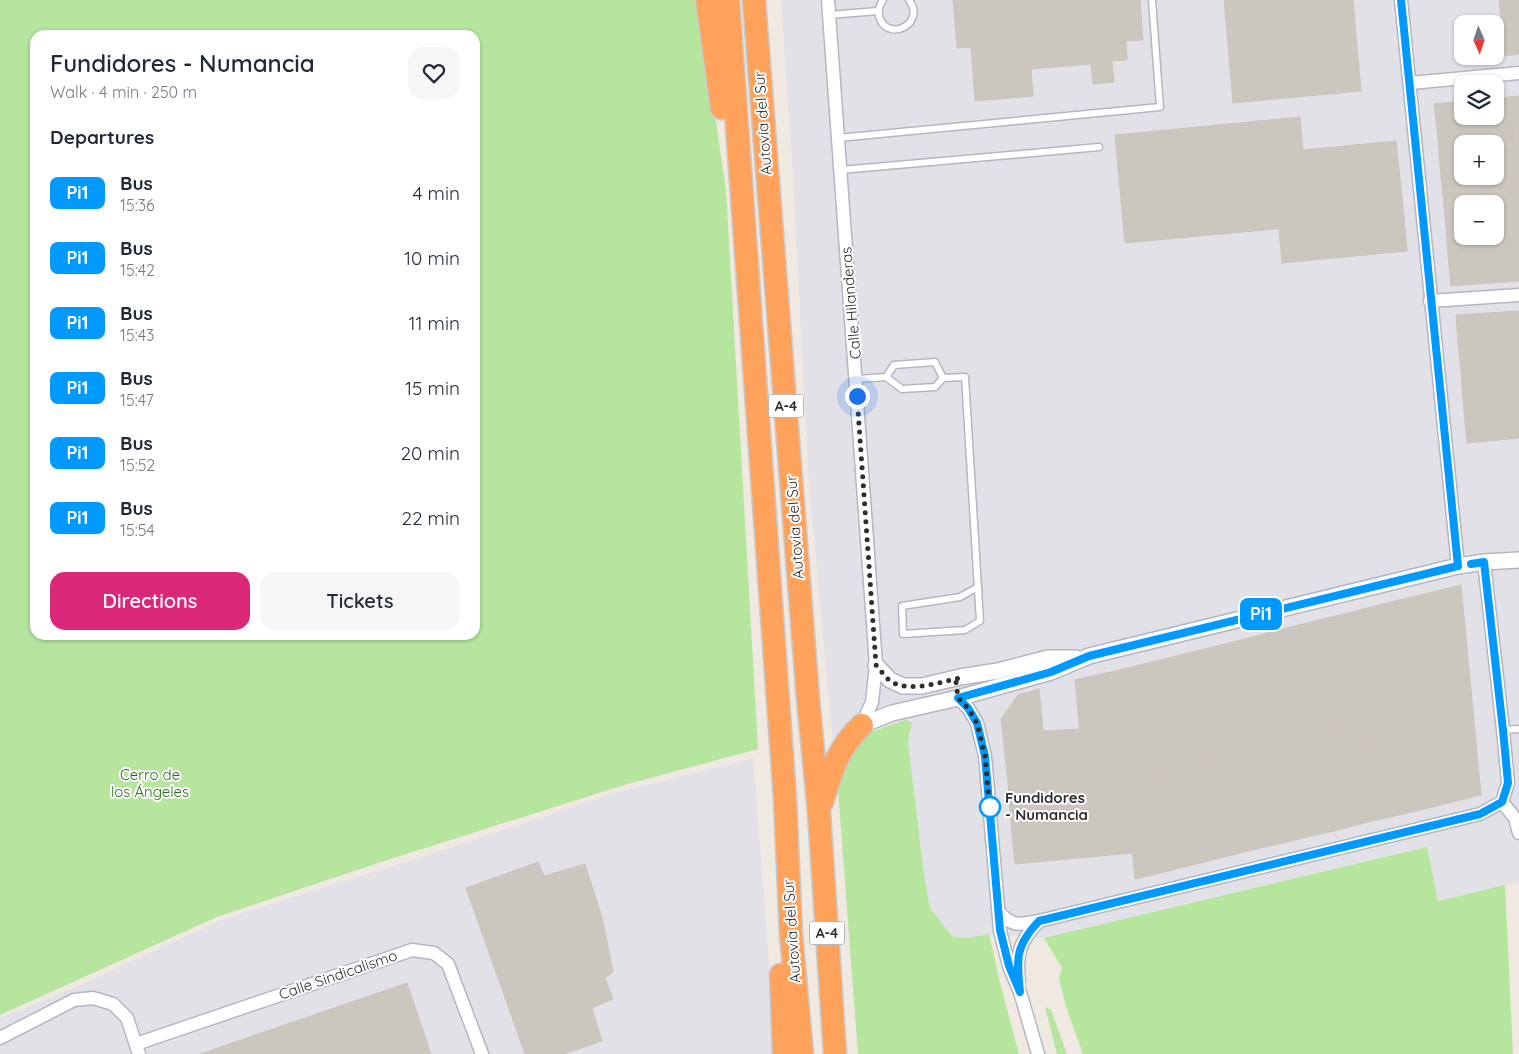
<!DOCTYPE html>
<meta charset="utf-8">
<style>
:root{--surface:#fff;--page:#f6f6f7;--text:#1f2937;--muted:#747a83;--accent:#db2777}
body{margin:0;font-family:Quicksand,sans-serif;background:var(--page);color:var(--text);height:100vh;display:flex;flex-direction:column;font-size:19px;white-space:nowrap}
*{box-sizing:border-box;margin:0}
p{font-size:16px;color:var(--muted)}
.icon{flex:none;width:28px;height:28px;fill:none;stroke:currentColor;stroke-width:2;stroke-linecap:round;stroke-linejoin:round}
.map{position:relative;flex:1;overflow:hidden}
.drawer{position:absolute;left:30px;top:30px;width:450px;height:610px;display:flex;flex-direction:column;background:var(--surface);border-radius:15px;box-shadow:0 1px 4px #0004}
.drawer>*{flex:none}
.badge{padding:0 10px;border-radius:8px;font-size:18px;line-height:32px}
.needle{width:32px;rotate:177deg}
.fabs{position:absolute;left:1454px;top:15px;display:grid;gap:10px}
.fabs a{display:grid;place-items:center;width:50px;height:50px;border-radius:10px;background:var(--surface);box-shadow:0 1px 4px #0004;font-size:25px}
.you{position:absolute;width:25px;height:25px;margin:-12px;border:4px solid #fff;border-radius:50%;background:#1a73e8;box-shadow:0 0 0 8px #1a73e833}
.map>.badge{position:absolute;translate:-50% -50%;box-shadow:0 0 0 2px #fff}
h2{padding:0 20px;font-size:19px;line-height:45px}
.round{display:grid;place-items:center;flex:none;width:52px;height:52px;border-radius:15px;background:var(--page)}
.overview{display:flex;align-items:center;justify-content:space-between;height:85px;padding:0 20px}
h1{font-size:24px;font-weight:600;line-height:38px}
.action{display:flex;gap:10px;margin-top:auto;padding:10px 20px}
.action a{flex:1;height:58px;border-radius:15px;background:var(--accent);color:#fff;font-size:20px;font-weight:600;line-height:58px;text-align:center}
.action a+a{background:var(--page);color:var(--text)}
ul{padding:0;list-style:none}
li{display:flex;align-items:center;gap:15px;height:65px;padding:0 20px}
li div{flex:1}
li b{display:block;font-size:19px}
li em{font-style:normal}
li .badge{min-width:55px;font-weight:700;text-align:center}
.map>svg:first-child{display:block}
.industrial{fill:#e3e1e8;fill-rule:evenodd}
.green{fill:#b6e59e;fill-rule:evenodd}
.building{fill:#cbc7bf;stroke:#cbc5ba}
.lines{fill:none;stroke-linecap:round;stroke-linejoin:round}
.service-casing{stroke:#b4b7c1;stroke-width:9}
.minor-casing{stroke:#b4b7c1;stroke-width:15}
.tertiary-casing{stroke:#b4b7c1;stroke-width:18}
.motorway-casing{stroke:#c9c9c9;stroke-width:25}
.service{stroke:#fff;stroke-width:6}
.minor{stroke:#fff;stroke-width:12}
.tertiary{stroke:#fff;stroke-width:15}
.motorway{stroke:#ffa35c;stroke-width:22}
.line-casing{stroke:#fff;stroke-width:11}
.line{stroke:#09f;stroke-width:8}
.walk{stroke:#2e2e2e;stroke-width:5;stroke-dasharray:0 9}
.stop-dot{fill:#fff;stroke:#09f;stroke-width:2.5}
.labels{text-anchor:middle;stroke-width:4;stroke-linejoin:round;paint-order:stroke}
.shield{fill:#fff;stroke:#6d6d6d;stroke-width:1}
.shield-label{font-size:14px;font-weight:bold;fill:#2e2e2e}
.street-label{font-size:15px;fill:#2e2e2e;stroke:#fff}
.park-label{font-size:15px;fill:#2c6e1b;stroke:#fff}
.stop-label{font-size:15px;font-weight:bold;fill:#2e2e2e;stroke:#fff;text-anchor:start}
</style>
<div class="map">
<svg width="1519" height="1054" viewBox="0 0 1519 1054">
<rect width="100%" height="100%" fill="#efe9e1"/>
<!-- industrial -->
<g class="industrial">
<path d="M781,0H1519V882L1438,901L1427,847L1044,938L989,934L968,938L953,937L930,908L924,875L908,741L912,722L905,720L833,744L809,482L793,174ZM1462,24H1495V56H1462ZM1462,84H1495V116H1462ZM1462,144H1495V176H1462ZM1462,204H1495V236H1462Z"/>
<path d="M753,758L776,1054H0V1018L71,989L224,919L441,851L619,792Z"/>
</g>
<!-- green -->
<g class="green">
<path d="M0,0H698L726,190L758,749L624,785L381,862L217,917L0,1015ZM35,35H475V635H35Z"/>
<path d="M905,720L912,722L908,741L924,875L930,908L953,937L968,938L989,934L1001,987L1019,1054H858L837,776L855,743L868,733Z"/>
<path d="M1427,847L1438,901L1505,885L1513,1054H1083L1066,1007L1059,978L1062,968L1044,938Z"/>
<path d="M1045,1007L1051,1010L1067,1054H1057Z"/>
</g>
<!-- building -->
<g class="building">
<path d="M953,0H1140L1143,40L1126,41L1127,60L1112,61L1114,82L1093,84L1091,64L1031,69L1033,96L975,101L971,47L957,48Z"/>
<path d="M1224,0H1353L1361,91L1233,103Z"/>
<path d="M1499,0H1519V54L1505,56Z"/>
<path d="M1519,96V188H1517L1509,97Z"/>
<path d="M1509,97L1512,130L1438,137L1434,104L1462,101V116H1495V98Z"/>
<path d="M1300,117L1303,150L1396,141L1404,217L1125,243L1115,135Z"/>
<path d="M1512,130L1515,159L1495,161V144H1462V164L1440,166L1438,137Z"/>
<path d="M1515,159L1517,188L1443,196L1440,166L1462,164V176H1495V161Z"/>
<path d="M1519,188V220L1495,221V204H1462V224L1446,225L1443,196Z"/>
<path d="M1404,217L1407,251L1282,263L1279,229Z"/>
<path d="M1519,220V250L1448,255L1446,225L1462,224V236H1495V221Z"/>
<path d="M1519,250V281L1451,286L1448,255Z"/>
<path d="M1519,311V338L1458,343L1456,315Z"/>
<path d="M1519,338V367L1461,371L1458,343Z"/>
<path d="M1519,367V395L1463,400L1461,371Z"/>
<path d="M1519,395V438L1467,443L1463,400Z"/>
<path d="M1461,585L1473,711L1431,715L1420,595Z"/>
<path d="M1420,595L1432,720L1391,724L1379,605Z"/>
<path d="M1379,605L1392,736L1360,739L1348,613Z"/>
<path d="M1348,613L1360,732L1329,735L1319,620Z"/>
<path d="M1319,620L1330,740L1290,744L1279,630Z"/>
<path d="M1279,630L1290,749L1247,753L1237,641Z"/>
<path d="M1237,641L1248,759L1207,764L1196,651Z"/>
<path d="M1196,651L1207,764L1166,767L1156,661Z"/>
<path d="M1156,661L1167,778L1125,782L1115,671Z"/>
<path d="M1115,671L1125,772L1084,776L1075,680Z"/>
<path d="M1039,689L1043,731L1080,729L1084,776L1008,783L1001,719L1018,695Z"/>
<path d="M1473,711L1481,795L1440,805L1431,715Z"/>
<path d="M1432,720L1440,805L1399,815L1391,724Z"/>
<path d="M1360,732L1368,822L1338,830L1329,735Z"/>
<path d="M1392,736L1399,815L1368,822L1360,739Z"/>
<path d="M1330,740L1338,830L1299,839L1290,744Z"/>
<path d="M1290,749L1299,839L1257,849L1247,753Z"/>
<path d="M1248,759L1257,849L1216,859L1207,764Z"/>
<path d="M1207,764L1216,859L1176,869L1166,767Z"/>
<path d="M1125,772L1128,813L1011,824L1008,783Z"/>
<path d="M1167,778L1176,869L1135,879L1125,782Z"/>
<path d="M1128,813L1132,853L1015,864L1011,824Z"/>
<path d="M538,862L544,876L585,864L603,921L613,972L605,978L613,999L592,1008L602,1041L564,1054H525L466,888Z"/>
<path d="M407,983L431,1054H200Z"/>
</g>
<g class="lines">
<!-- service casing -->
<g class="service-casing">
<g id="service">
<path d="M883,0C879,6 877,12 880,19C890,42 926,23 909,0"/>
<path d="M829,15L878,11"/>
<path d="M838,138L1160,107L1152,0"/>
<path d="M841,170L1099,147"/>
<path d="M886,377L894,365L935,362L943,378"/>
<path d="M857,379L886,377L902,389L935,387L943,378L965,377L980,621L965,630L903,634L902,606L960,597L978,587"/>
<path d="M1503,730L1519,729"/>
</g>
</g>
<!-- minor casing -->
<g class="minor-casing">
<g id="minor">
<path d="M828,0C846,221 860,443 876,665L872,702L862,725"/>
<path d="M1401,0L1458,566"/>
<path d="M1410,83L1519,73"/>
<path d="M1430,301L1519,295"/>
<path d="M958,698L968,708L977,723L985,756L1000,931L1009,966L1020,992L1038,1054"/>
<path d="M1502,802L1515,818L1519,833"/>
<path d="M999,912C1012,927 1020,925 1039,921L1480,814L1502,802L1508,783L1503,730L1484,562"/>
<path d="M1019,980C1016,953 1020,941 1039,921"/>
<path d="M0,1038L74,1000L93,998L113,1004L127,1018L139,1054"/>
<path d="M136,1044L412,950L434,953L448,964L482,1054"/>
</g>
</g>
<!-- tertiary casing -->
<g class="tertiary-casing">
<g id="tertiary">
<path d="M876,665L890,680L903,686H922L960,677L998,671L1048,658H1076"/>
<path d="M862,725L892,713L958,698L1051,672L1089,656L1458,566L1484,562L1519,560"/>
</g>
</g>
<!-- motorway casing -->
<g class="motorway-casing">
<g id="motorway">
<path d="M707,0L722,108"/>
<path d="M728,0L785,799L791,934L802,1054"/>
<path d="M754,0L808,699L819,812L835,1054"/>
<path d="M822,802C832,770 837,749 862,725"/>
<path d="M781,975L784,1054"/>
</g>
</g>
<!-- service -->
<use href="#service" class="service"/>
<!-- minor -->
<use href="#minor" class="minor"/>
<!-- tertiary -->
<use href="#tertiary" class="tertiary"/>
<!-- motorway -->
<use href="#motorway" class="motorway"/>
</g>
<g class="lines">
<!-- line casing -->
<g class="line-casing">
<path id="line" d="M1401,0L1458,566L1089,656L1051,672L958,698L968,708L977,723L985,756L1000,930L1009,966L1020,992C1017,960 1014,947 1039,921L1480,814L1502,802L1508,783L1503,730L1484,562L1471,564"/>
</g>
<!-- line -->
<use href="#line" class="line"/>
<!-- walk -->
<path class="walk" d="M857,396L876,665C880,669 885,677 889,680C907,694 940,682 960,678L956,682L958,698L968,708L977,723L985,756L990,814V807"/>
</g>
<!-- markers -->
<circle class="stop-dot" cx="990" cy="807" r="10"/>
<g class="labels">
<!-- shield labels -->
<g class="shield">
<rect x="768.5" y="394.5" width="35" height="23" rx="4"/>
<rect x="809.5" y="921.5" width="35" height="23" rx="4"/>
</g>
<g class="shield-label">
<text x="786" y="411">A-4</text>
<text x="827" y="938">A-4</text>
</g>
<!-- street labels -->
<g class="street-label">
<text transform="translate(763 123) rotate(-94)" y="5">Autovía del Sur</text>
<text transform="translate(851 303) rotate(-95)" y="5">Calle Hilanderas</text>
<text transform="translate(795 527) rotate(-94)" y="5">Autovía del Sur</text>
<text transform="translate(792 931) rotate(-94)" y="5">Autovía del Sur</text>
<text transform="translate(338 975) rotate(-19)" y="5">Calle Sindicalismo</text>
</g>
<!-- park labels -->
<g class="park-label">
<text x="150" y="780">Cerro de<tspan x="150" dy="17">los Ángeles</tspan></text>
</g>
<!-- stop labels -->
<g class="stop-label">
<text x="1005" y="803">Fundidores<tspan x="1005" dy="17">- Numancia</tspan></text>
</g>
</g>
</svg>
<div class="fabs">
<a><svg class="needle" viewBox="-14 -14 28 28"><path d="M0-13l5 13h-10z" fill="#e53935"/><path d="M0 13l5-13h-10z" fill="#747a83"/></svg></a>
<a><svg class="icon" aria-label="layers" viewBox="0 0 24 24"><path d="M12 4l9 5-9 5-9-5zM3 14l9 5 9-5"/></svg></a>
<a>+</a>
<a>−</a>
</div>
<div class="you" style="left:857px;top:396px"></div>
<b class="badge" style="left:1261px;top:614px;background:#09f;color:#fff">Pi1</b>
<section class="drawer">
<div class="overview"><div><h1>Fundidores - Numancia</h1><p>Walk · 4 min · 250 m</p></div><a class="round"><svg class="icon" aria-label="heart" viewBox="0 0 24 24"><path d="M12 20l-8-8c-3-5 5-10 8-4 3-6 11-1 8 4z"/></svg></a></div>
<h2>Departures</h2>
<ul>
<li><span class="badge" style="background:#09f;color:#fff">Pi1</span><div><b>Bus</b><p>15:36</p></div><em>4 min</em></li>
<li><span class="badge" style="background:#09f;color:#fff">Pi1</span><div><b>Bus</b><p>15:42</p></div><em>10 min</em></li>
<li><span class="badge" style="background:#09f;color:#fff">Pi1</span><div><b>Bus</b><p>15:43</p></div><em>11 min</em></li>
<li><span class="badge" style="background:#09f;color:#fff">Pi1</span><div><b>Bus</b><p>15:47</p></div><em>15 min</em></li>
<li><span class="badge" style="background:#09f;color:#fff">Pi1</span><div><b>Bus</b><p>15:52</p></div><em>20 min</em></li>
<li><span class="badge" style="background:#09f;color:#fff">Pi1</span><div><b>Bus</b><p>15:54</p></div><em>22 min</em></li>
</ul>
<div class="action"><a>Directions</a><a>Tickets</a></div>
</section>
</div>
